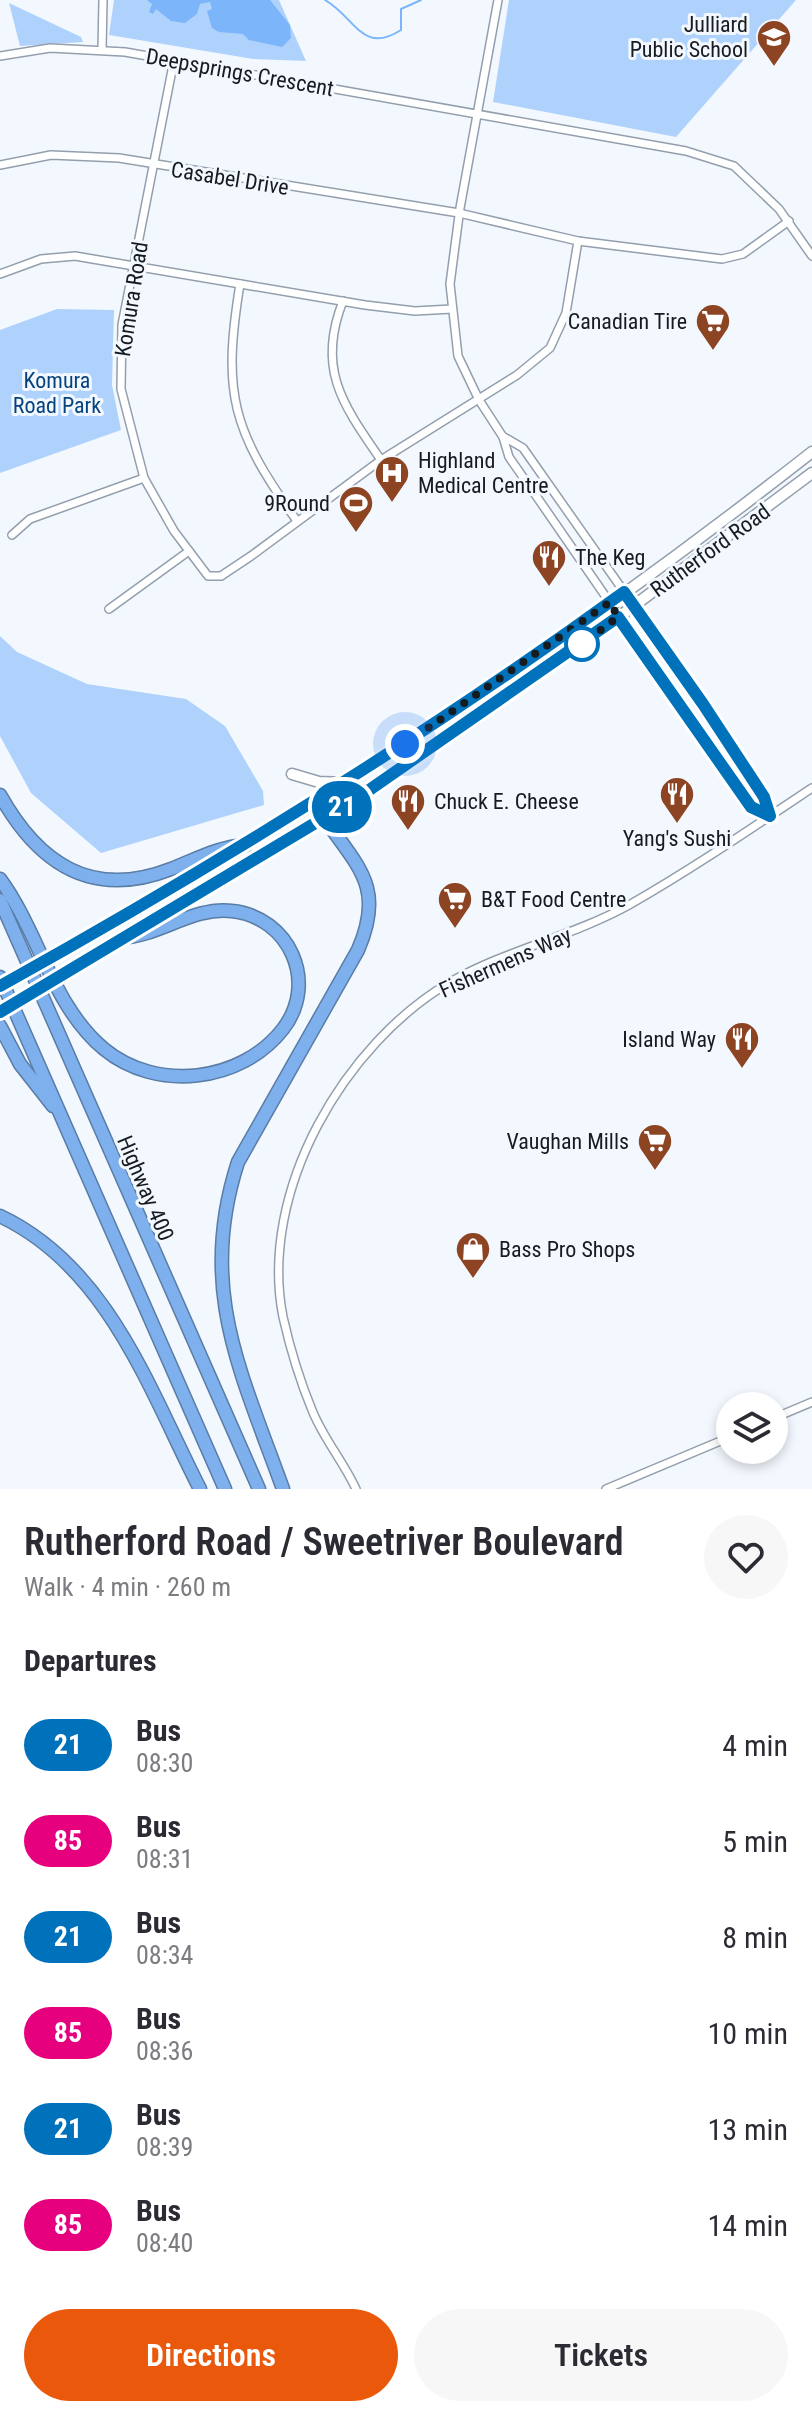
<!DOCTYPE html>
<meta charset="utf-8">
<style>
:root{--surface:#fff;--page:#f7f7f7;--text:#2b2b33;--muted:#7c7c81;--accent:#ea580c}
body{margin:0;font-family:"Roboto Condensed",sans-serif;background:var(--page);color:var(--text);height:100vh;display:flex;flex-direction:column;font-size:30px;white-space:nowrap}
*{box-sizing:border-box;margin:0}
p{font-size:26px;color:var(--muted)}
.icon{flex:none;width:44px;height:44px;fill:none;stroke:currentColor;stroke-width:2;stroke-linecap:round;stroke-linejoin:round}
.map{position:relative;height:1489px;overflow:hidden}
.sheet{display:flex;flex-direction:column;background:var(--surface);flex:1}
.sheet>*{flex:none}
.badge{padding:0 16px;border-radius:26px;font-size:28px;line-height:52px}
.buttons{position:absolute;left:716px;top:1392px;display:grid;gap:16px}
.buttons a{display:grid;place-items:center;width:72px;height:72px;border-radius:50%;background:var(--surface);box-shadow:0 4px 12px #0003;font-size:40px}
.you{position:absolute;width:40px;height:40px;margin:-20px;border:6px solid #fff;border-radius:50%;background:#1a73e8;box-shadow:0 0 0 12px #1a73e833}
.map>.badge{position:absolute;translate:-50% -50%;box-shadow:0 0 0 4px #fff}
h2{padding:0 24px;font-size:30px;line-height:72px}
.round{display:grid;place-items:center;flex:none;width:84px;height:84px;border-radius:42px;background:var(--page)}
.headline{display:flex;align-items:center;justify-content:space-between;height:136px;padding:0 24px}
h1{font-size:38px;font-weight:600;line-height:60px}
.cta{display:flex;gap:16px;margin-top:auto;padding:16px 24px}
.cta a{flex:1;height:92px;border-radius:48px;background:var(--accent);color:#fff;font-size:32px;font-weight:600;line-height:92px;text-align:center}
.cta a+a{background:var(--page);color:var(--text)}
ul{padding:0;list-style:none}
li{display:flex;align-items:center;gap:24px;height:96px;padding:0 24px}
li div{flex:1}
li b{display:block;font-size:30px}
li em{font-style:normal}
li .badge{min-width:88px;font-weight:700;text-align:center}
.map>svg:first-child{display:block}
.green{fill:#afd2fd}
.water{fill:#7cb5f9}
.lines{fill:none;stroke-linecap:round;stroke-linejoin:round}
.stream{stroke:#7cb5f9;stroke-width:2}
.street-casing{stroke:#939fad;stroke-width:10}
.secondary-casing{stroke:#939fad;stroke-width:13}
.highway-casing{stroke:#5a7ca5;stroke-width:15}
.street{stroke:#fff;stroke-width:7}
.secondary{stroke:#fff;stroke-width:10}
.highway{stroke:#7eb0ed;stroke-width:12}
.secondary-bridge-casing{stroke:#939fad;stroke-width:13;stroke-linecap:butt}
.secondary-bridge{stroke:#fff;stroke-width:10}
.line-casing{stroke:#fff;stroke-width:18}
.line{stroke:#0072bc;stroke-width:12}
.walk{stroke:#161b20;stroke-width:8;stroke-dasharray:0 14.4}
.stop-dot{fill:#fff;stroke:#0072bc;stroke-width:4}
.labels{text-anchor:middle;stroke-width:6;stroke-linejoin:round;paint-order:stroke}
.poi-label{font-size:22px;fill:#161b20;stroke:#f3f8fe;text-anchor:end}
.street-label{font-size:22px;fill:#161b20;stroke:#f3f8fe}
.park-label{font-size:22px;fill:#05437f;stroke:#f3f8fe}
</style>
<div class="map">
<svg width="812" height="1489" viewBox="0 0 812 1489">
<rect width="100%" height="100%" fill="#f3f8fe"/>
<!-- green -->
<g class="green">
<path d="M114,0H279L306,61L253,59L109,35Z"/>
<path d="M509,0H796L676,137L493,102Z"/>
<path d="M9,3L81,37L83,42L20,46Z"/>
<path d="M57,309L114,310L112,385L121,430L0,473V330Z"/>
<path d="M0,636L17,652L87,684L186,699L225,726L263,791L264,805L101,853L31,793L0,736Z"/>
</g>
<!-- water -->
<path class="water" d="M147,0H270L290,25L291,38L282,47L249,40L243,34L219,32L212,28L207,11L212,9L210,2L200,4L197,14L185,23L171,21L156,9L153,14L149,12L152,4Z"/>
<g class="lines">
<!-- stream -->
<path class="stream" d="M325,0C356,18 362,55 401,30V9L421,0"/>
<!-- street casing -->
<g class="street-casing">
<g id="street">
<path d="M498,0L460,208L450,284L458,356L479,400L503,437L509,457L539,500L751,807L770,816"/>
<path d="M102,50L103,0"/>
<path d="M0,56L50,48L125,52L686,151L734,166L779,209L812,256"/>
<path d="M174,60L122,325L121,389L144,478L174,531L208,576H221L251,556L381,460L517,375L550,348L566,313L578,241"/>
<path d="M0,165L51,155L119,158L459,213L578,241L722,259L743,254L789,221"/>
<path d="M0,274L41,259L75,256L365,305L415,311L452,309"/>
<path d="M240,284C222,394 232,430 297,521"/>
<path d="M343,301C316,369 343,405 381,460"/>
<path d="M504,437L523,448L703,704L764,797L770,816"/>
<path d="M12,535L30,519L144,478"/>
<path d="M109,609L189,551"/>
<path d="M774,1418L812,1402"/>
<path d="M356,1489C343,1461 323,1438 312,1410C300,1381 290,1348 283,1317C258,1192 344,1043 452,981C507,950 573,936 629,905C692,869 752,828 812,788"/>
<path d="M606,1489L730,1437"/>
</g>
</g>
<!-- secondary casing -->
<g class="secondary-casing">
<g id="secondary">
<path d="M292,774L319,782L345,783"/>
<path d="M70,947C328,804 580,634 812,452"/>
<path d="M78,963L362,795L604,628L812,473"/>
</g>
</g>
<!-- highway casing -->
<g class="highway-casing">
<g id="highway">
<path d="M0,795C38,863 91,900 171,869C197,859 217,847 246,845"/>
<path d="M0,879C39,932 52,1006 104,1049C156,1092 241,1083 283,1029C319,982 289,917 232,911C194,906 159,936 121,938"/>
<path d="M0,900L259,1489"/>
<path d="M0,977L225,1489"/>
<path d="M0,1026L20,1064L53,1106"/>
<path d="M0,1216C108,1267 149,1389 200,1489"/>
<path d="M283,1489C241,1372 197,1288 238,1162L358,950C385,888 359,868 324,818"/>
</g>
</g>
<!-- street -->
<use href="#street" class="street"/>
<!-- secondary -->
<use href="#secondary" class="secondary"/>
<!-- highway -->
<use href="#highway" class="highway"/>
<!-- secondary-bridge casing -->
<g class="secondary-bridge-casing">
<g id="secondary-bridge">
<path d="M0,986L70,947"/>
<path d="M0,1012L78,963"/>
</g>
</g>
<!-- secondary-bridge -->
<use href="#secondary-bridge" class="secondary-bridge"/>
</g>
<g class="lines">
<!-- line casing -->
<g class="line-casing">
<path id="line" d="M0,986C216,866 424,737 624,592L703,704L764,797L770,816L751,807L618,617L362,795L0,1012"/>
</g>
<!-- line -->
<use href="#line" class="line"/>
<!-- walk -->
<path class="walk" d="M405,744L610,602L618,617L582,644"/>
</g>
<!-- icons -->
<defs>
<g id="school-pin" transform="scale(1.8)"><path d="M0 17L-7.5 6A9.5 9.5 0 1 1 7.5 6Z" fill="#8c4423" stroke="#f3f8fe"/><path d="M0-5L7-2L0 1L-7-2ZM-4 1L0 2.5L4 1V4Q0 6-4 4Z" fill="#fff"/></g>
<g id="supermarket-pin" transform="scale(1.8)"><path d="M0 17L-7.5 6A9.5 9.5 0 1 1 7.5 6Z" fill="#8c4423" stroke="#f3f8fe"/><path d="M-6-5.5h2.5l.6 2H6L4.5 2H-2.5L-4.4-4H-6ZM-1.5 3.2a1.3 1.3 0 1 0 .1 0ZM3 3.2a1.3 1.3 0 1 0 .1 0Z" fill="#fff"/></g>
<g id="hospital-pin" transform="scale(1.8)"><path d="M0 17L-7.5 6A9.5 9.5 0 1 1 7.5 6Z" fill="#8c4423" stroke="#f3f8fe"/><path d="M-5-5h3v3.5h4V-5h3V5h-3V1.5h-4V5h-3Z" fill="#fff"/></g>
<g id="stadium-pin" transform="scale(1.8)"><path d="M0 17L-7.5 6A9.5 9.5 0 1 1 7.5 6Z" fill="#8c4423" stroke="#f3f8fe"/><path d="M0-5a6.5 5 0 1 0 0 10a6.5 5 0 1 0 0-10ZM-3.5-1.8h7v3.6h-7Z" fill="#fff"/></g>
<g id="restaurant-pin" transform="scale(1.8)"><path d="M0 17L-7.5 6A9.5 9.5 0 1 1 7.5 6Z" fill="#8c4423" stroke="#f3f8fe"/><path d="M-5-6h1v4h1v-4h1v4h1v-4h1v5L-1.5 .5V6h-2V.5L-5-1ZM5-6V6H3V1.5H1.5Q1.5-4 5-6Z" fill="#fff"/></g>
<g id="shop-pin" transform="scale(1.8)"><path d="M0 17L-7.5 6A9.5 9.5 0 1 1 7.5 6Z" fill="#8c4423" stroke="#f3f8fe"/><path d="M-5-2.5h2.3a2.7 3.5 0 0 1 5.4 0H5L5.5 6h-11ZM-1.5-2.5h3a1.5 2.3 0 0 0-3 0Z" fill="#fff"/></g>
</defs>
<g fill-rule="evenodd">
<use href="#school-pin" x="774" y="37"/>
<use href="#supermarket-pin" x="713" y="321"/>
<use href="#hospital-pin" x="392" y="473"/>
<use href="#stadium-pin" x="356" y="503"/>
<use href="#restaurant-pin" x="549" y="557"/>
<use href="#restaurant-pin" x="677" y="794"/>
<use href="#restaurant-pin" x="408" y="801"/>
<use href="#supermarket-pin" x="455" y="899"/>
<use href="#restaurant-pin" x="742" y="1039"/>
<use href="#supermarket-pin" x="655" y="1141"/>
<use href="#shop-pin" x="473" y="1249"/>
</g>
<!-- markers -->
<circle class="stop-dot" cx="582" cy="644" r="16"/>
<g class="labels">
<!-- poi labels -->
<g class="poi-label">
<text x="748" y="32">Julliard<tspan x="748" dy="25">Public School</tspan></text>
<text x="687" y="329">Canadian Tire</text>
<text x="418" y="468" text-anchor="start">Highland<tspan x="418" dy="25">Medical Centre</tspan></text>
<text x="330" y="511">9Round</text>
<text x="575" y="565" text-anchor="start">The Keg</text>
<text x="434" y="809" text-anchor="start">Chuck E. Cheese</text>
<text x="677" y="846" text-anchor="middle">Yang's Sushi</text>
<text x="481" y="907" text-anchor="start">B&amp;T Food Centre</text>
<text x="716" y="1047">Island Way</text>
<text x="629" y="1149">Vaughan Mills</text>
<text x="499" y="1257" text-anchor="start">Bass Pro Shops</text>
</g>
<!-- street labels -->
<g class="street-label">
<text transform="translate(240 72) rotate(10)" y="8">Deepsprings Crescent</text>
<text transform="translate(230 178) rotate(9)" y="8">Casabel Drive</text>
<text transform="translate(131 299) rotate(-81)" y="8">Komura Road</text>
<text transform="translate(710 550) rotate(-36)" y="8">Rutherford Road</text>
<text transform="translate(505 962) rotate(-24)" y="8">Fishermens Way</text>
<text transform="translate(146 1188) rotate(67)" y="8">Highway 400</text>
</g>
<!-- park labels -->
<g class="park-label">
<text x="57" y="388">Komura<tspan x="57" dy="25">Road Park</tspan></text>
</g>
</g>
</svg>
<div class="buttons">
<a><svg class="icon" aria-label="layers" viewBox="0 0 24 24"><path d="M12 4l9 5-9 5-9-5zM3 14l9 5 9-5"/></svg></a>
</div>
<div class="you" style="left:405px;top:744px"></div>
<b class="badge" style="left:342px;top:807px;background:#0072bc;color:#fff">21</b>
</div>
<section class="sheet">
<div class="headline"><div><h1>Rutherford Road / Sweetriver Boulevard</h1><p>Walk · 4 min · 260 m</p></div><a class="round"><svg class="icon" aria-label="heart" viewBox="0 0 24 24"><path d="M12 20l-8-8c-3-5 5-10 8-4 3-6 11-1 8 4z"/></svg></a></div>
<h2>Departures</h2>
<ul>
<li><span class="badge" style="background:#0072bc;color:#fff">21</span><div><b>Bus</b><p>08:30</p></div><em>4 min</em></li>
<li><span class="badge" style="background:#e6007e;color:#fff">85</span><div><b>Bus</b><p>08:31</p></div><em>5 min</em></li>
<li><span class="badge" style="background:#0072bc;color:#fff">21</span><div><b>Bus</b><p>08:34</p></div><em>8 min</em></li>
<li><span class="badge" style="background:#e6007e;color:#fff">85</span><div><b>Bus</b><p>08:36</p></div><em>10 min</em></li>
<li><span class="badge" style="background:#0072bc;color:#fff">21</span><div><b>Bus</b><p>08:39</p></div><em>13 min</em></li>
<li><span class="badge" style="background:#e6007e;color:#fff">85</span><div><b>Bus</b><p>08:40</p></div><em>14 min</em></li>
</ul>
<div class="cta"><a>Directions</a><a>Tickets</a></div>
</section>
